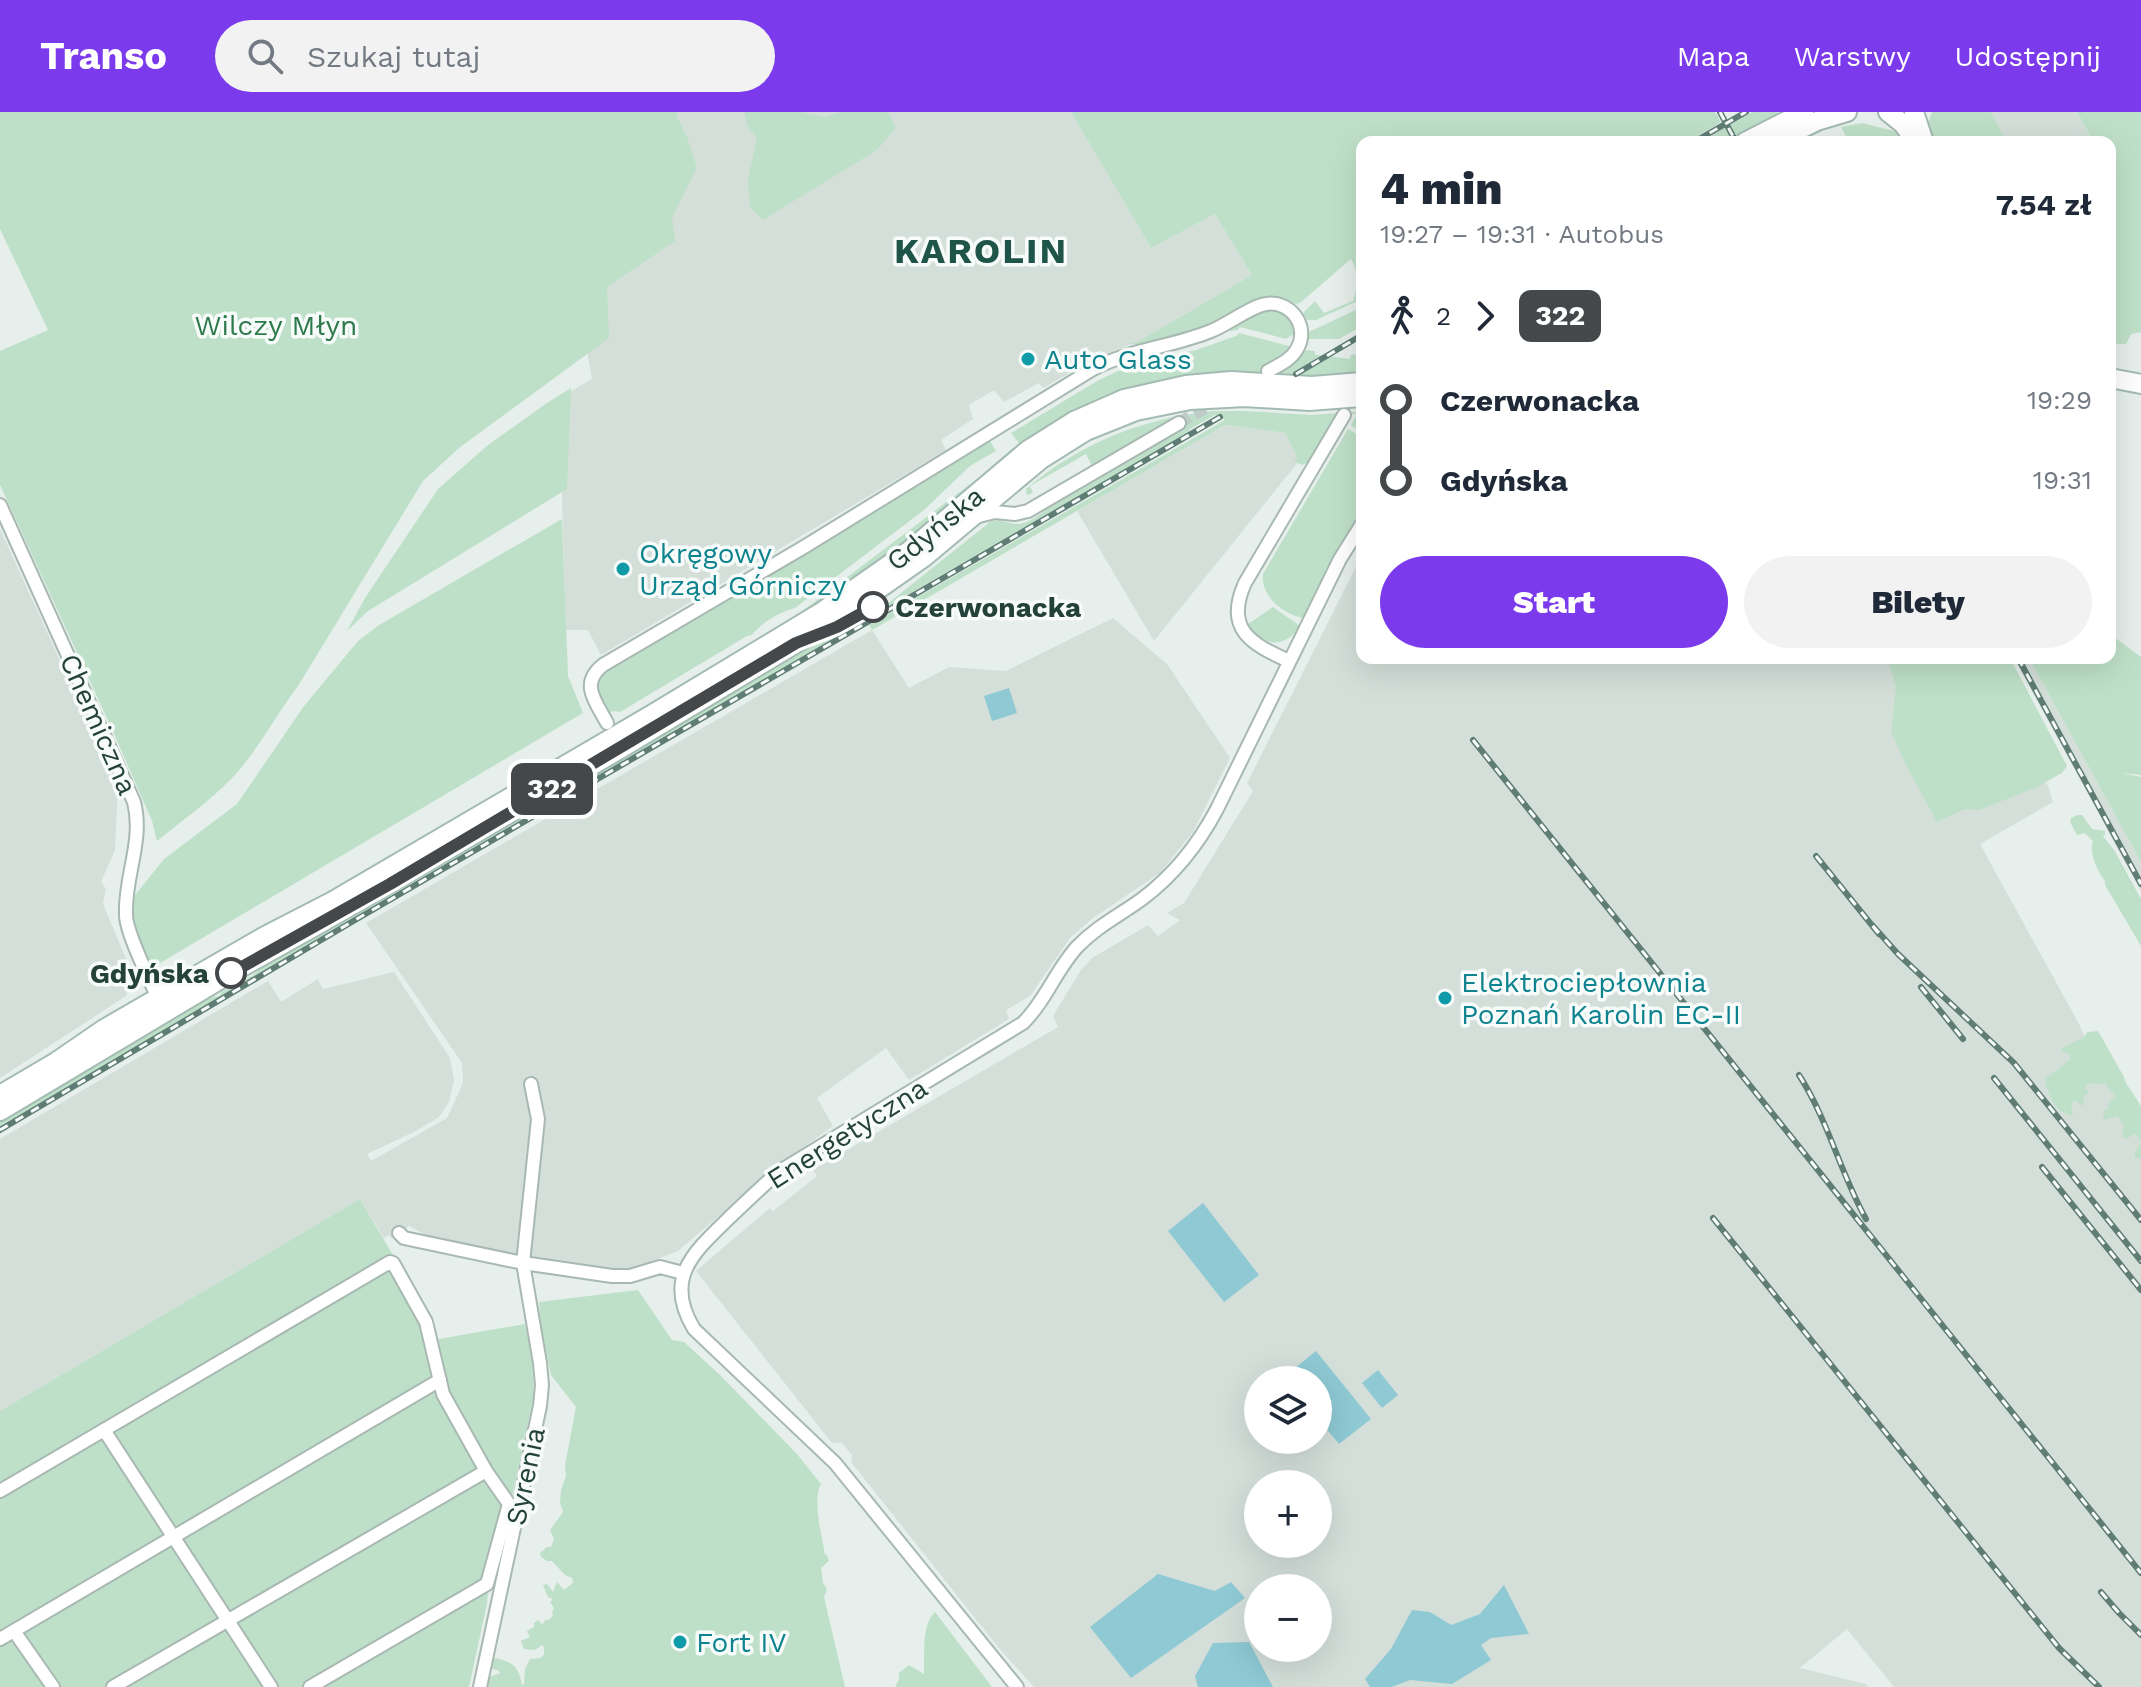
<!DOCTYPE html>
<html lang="pl">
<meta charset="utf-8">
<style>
:root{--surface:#fff;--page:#f2f2f3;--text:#1f2937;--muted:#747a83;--accent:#7c3aed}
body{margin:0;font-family:"Work Sans",sans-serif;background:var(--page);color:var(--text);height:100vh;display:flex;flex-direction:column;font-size:30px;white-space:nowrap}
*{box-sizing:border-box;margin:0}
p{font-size:26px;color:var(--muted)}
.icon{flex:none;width:44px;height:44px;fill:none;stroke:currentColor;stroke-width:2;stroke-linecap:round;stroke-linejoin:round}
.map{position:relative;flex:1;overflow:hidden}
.drawer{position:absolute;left:1356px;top:24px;width:760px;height:528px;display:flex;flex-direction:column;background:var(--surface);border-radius:16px;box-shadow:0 8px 32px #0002}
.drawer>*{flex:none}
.badge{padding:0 16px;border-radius:12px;font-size:28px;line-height:52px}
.buttons{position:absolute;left:1244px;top:1254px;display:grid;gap:16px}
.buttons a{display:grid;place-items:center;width:88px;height:88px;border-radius:50%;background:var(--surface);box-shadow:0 8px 32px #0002;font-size:40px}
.map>.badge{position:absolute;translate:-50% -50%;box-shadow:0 0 0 4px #fff}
.legs{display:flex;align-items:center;gap:12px;height:88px;padding:0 24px;font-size:26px}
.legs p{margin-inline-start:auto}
.head{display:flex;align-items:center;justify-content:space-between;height:136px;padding:0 24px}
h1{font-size:44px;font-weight:800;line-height:60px}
.primary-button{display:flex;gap:16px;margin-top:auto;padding:16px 24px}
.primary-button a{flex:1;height:92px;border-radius:48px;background:var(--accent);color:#fff;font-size:32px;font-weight:800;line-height:92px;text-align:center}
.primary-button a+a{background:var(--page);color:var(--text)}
ul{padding:0 24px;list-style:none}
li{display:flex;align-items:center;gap:28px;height:80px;font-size:30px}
li i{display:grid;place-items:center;width:12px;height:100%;margin:0 10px;background:currentColor}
li i::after{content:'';width:20px;height:20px;margin:-10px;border:6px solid;border-radius:50%;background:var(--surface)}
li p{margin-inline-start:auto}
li:first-child i{background:linear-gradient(#0000 50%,currentColor 0)}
li:last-child i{background:linear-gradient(currentColor 50%,#0000 0)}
header{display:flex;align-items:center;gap:48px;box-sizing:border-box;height:112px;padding:0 40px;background:var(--accent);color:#fff}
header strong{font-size:38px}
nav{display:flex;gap:44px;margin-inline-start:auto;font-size:28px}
.search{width:560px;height:72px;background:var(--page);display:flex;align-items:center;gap:20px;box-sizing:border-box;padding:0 28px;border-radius:44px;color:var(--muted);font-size:30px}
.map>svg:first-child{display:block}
.built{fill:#d4dfda;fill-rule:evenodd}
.green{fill:#bfe0c8}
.water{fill:#8ec9d4}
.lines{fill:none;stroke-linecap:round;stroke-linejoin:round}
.street-tunnel{stroke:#bfccc8;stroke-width:12;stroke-dasharray:12 6;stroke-linecap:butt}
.street-casing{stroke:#a8b8b2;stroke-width:16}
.secondary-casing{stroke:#a4bbb3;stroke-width:22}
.street{stroke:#fff;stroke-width:12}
.secondary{stroke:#fff;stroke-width:18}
.rail-casing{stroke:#5f7d75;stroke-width:6}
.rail{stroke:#f7fbf9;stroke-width:3;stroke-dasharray:9;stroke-linecap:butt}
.line-1-casing{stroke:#fff;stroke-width:18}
.line-1{stroke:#45484a;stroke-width:12}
.culture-dot{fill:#0f9aa8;stroke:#f7fbf9;stroke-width:3}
.stop-1-dot{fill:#fff;stroke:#45484a;stroke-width:4}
.labels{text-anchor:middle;stroke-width:7;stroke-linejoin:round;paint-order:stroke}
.park-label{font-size:28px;fill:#2d7a4b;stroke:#f7fbf9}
.culture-label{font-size:28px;fill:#0d838f;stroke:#f7fbf9;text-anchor:start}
.street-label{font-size:28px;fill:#24423a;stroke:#f7fbf9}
.stop-label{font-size:28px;font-weight:bold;fill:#24423a;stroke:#f7fbf9;text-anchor:start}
.district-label{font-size:36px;font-weight:bold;letter-spacing:2px;fill:#1f5548;stroke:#f7fbf9}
</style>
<header>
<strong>Transo</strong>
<div class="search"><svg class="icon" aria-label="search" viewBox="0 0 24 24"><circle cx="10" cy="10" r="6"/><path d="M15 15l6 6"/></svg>Szukaj tutaj</div>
<nav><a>Mapa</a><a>Warstwy</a><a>Udostępnij</a></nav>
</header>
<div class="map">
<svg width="2141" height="1575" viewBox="0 0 2141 1575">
<rect width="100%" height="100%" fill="#e6efeb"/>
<!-- built -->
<g class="built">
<path d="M586,0H1071L1151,136L1215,102L1252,163L1137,230L1099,244L1043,276L1039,271L1004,290L994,278L969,293L973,307L941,328L946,338L601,543L588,518H566L559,286L592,267L588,245Z"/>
<path d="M1932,0H2077L2092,29L1935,30Z"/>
<path d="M1225,313L1285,321L1299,349L1154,529L1077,399Z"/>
<path d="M0,417L118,676L115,738L101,770L106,777L103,792L132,861L126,884L0,966Z"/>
<path d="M1362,443V546H1969L2048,674L2053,690L1980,732L2079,912L2093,943L2141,1031V1575H1894L1847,1517L1800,1556L1866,1572L1868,1575H1034L998,1535L851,1350L852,1343L841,1330L832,1331L696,1159L770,1096L773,1099L817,1064L813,1058L1058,915L1053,904L1081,858L1092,846L1148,813L1158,824L1180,808L1167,801L1184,791L1253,679L1247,671ZM1258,1268H1318V1328H1258ZM1258,1372H1318V1432H1258ZM1258,1476H1318V1536H1258Z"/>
<path d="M1113,506L1167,552L1230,646L1193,720L1160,761L1093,806L1070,826L1030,884L1006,898L1009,907L909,968L886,936L817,986L833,1014L779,1053L678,1139L621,1161L515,1142L426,1123L409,1114L391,1126L389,1123L384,1126L360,1087L0,1299V1027L268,869L281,890L318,867L323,877L394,860L450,946L454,968L449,990L439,1005L416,1019L367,1042L371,1049L447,1006L463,971L462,951L366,811L872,518L909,576L949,555L1006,559Z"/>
<path d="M2014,546H2029L2135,739L2141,750V779Z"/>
</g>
<!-- green -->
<g class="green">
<path d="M0,0H678L676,3L687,25L697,56L672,106L675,129L607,175L609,226L459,336L423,369L298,574C276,603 258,638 233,665C210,689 183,708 157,729L152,709L111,615L0,373V239L48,218L0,117Z"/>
<path d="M744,0H802L823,5L842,0H888L896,16L877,38L763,108L750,95L748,67L757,26L748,15Z"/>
<path d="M1071,0H1715L1721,10L1688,30H1362V187L1316,208H1307L1303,201L1315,189L1324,201L1353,189C1358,173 1359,161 1351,147L1300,191L1296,192C1286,188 1277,183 1266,185C1253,187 1238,199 1227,206C1203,220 1157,235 1129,232L1137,230L1252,163L1215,102L1151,136Z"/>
<path d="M1752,0H1777V6L1733,30H1700Z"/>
<path d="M1932,0H1991L2006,30H1930L1927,15Z"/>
<path d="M2077,0H2141V220L2131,222L2126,232H2110L2112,204H2110V30H2090L2092,28Z"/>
<path d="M1862,11L1894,19L1903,30H1849L1841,15Z"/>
<path d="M1362,195V214L1339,227H1307L1309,220Z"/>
<path d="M1267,198C1284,199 1295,207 1294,224L1292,223L1286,227L1240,215L1238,218L1229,219L1194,232L1145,243L1116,253L1094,263L1007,315L1105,256L1145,242L1203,228Z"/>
<path d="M1239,221L1289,234L1290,237L1271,251L1295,249L1306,238L1315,239V243H1322L1294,260L1298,263L1328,244L1350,247L1351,243L1362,241V263L1336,267L1200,265L946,401L820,493L796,504L982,363L1013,336L1021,333L1011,321L1097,269L1118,259L1146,249L1196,238L1236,224Z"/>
<path d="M571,276L567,377L368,499L347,519L365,486L438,377L488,333L547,291Z"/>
<path d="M1213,299H1245L1312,303L1362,299V322L1351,313L1357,302L1337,303L1309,350L1302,353L1294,349L1297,345L1285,321L1225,313L872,518L869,513L1225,308L1215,303L1190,317L1187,322L950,458L0,1016V1007L192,893L194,895L207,887L221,883L220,881L253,863L264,852L778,551L862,507L880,496L881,497L990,410C1001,406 1006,411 1016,412C1027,413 1038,403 1046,398L1039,385L1092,354L1086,342L1030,374L1033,381L1027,383L1026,377C1080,331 1143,306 1213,299Z"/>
<path d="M1348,317L1362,325V402L1340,433L1304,506C1284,503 1260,484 1263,462Z"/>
<path d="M988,326L996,339L970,354L924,398L795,496C780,500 762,510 752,523L747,524L620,600L613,599L609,601C598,585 592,578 602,560Z"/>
<path d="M562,407L568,564L583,601L150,857L136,822L131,788L164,747L237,692L304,594L358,529L379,513Z"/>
<path d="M1273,495L1300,514C1285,538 1262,534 1248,512Z"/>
<path d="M2110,522L2141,545V663L2122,661L2141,665V750L2029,546H2110Z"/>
<path d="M1887,546H2010L2067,654L2062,661L2037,675L1979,698L1965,697L1937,710L1908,657L1891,620L1896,575Z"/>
<path d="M2078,703H2082L2092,717L2105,719V722L2103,724L2114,738L2141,787V834L2105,773V769C2097,759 2089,741 2093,729L2085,721L2077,723L2070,710L2071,706Z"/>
<path d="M2098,919L2124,965L2126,971L2141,994V1047L2135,1045V1040L2141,1030L2135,1022L2126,1027L2122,1025L2124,1014L2117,1004L2104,1008L2103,999L2108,997L2109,990L2115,984L2105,971C2099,973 2094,970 2087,972L2085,977L2088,979V982L2083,985L2084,991L2082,994L2075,988L2071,992L2073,1004C2055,1000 2048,984 2045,967L2071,947L2068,941L2061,940L2062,936L2084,925L2087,920Z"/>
<path d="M360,1087L426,1199L433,1228L525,1212L532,1247L534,1284L512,1384L488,1479L487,1492L469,1575H0V1299Z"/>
<path d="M638,1178L672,1228L684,1230L720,1263L797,1342L821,1372C812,1388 822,1424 825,1443H827L829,1449L821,1456L823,1471L827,1477L824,1485L845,1575H486C486,1567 492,1562 500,1562L499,1559L489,1555L491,1545C511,1550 518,1551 522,1573L524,1572L525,1557L530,1547L540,1546L544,1543V1535L542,1533L535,1538L524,1537L521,1529L530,1525L527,1519L534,1515V1511L538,1508L543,1513L544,1509L550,1507L553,1503L552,1500L554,1496L550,1490L553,1487L548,1485L543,1473L547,1472L553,1480L557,1470L564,1478L573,1471L572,1466L565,1463L552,1449H547L541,1445L540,1441L547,1435H551L554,1427L550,1418L563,1400L560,1391L561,1378L566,1364L565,1353L576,1295L551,1263L541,1215L539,1190Z"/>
<path d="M935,1500L992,1575H895L899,1568V1561L909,1553L924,1562C925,1543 921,1513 935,1500Z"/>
</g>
<!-- water -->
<g class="water">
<path d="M1009,576L1017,601L992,609L984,584Z"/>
<path d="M1203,1091L1259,1163L1224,1190L1168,1119Z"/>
<path d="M1316,1239L1371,1307L1339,1332L1318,1307V1268H1286L1284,1265Z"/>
<path d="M1378,1258L1398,1283L1382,1296L1362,1271Z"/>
<path d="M1158,1462L1215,1479L1231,1470L1245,1486L1131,1566L1090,1515Z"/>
<path d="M1504,1473L1529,1522L1491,1526L1481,1533L1491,1548L1452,1572L1410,1568L1392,1575H1370L1365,1567L1391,1537L1412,1498L1430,1500L1451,1513L1480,1502Z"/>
<path d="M1249,1530L1273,1575H1198L1195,1564L1213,1531Z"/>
</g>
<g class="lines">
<!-- street-tunnel -->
<path class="street-tunnel" d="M1179,311L1217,289"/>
<!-- street casing -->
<g class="street-casing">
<g id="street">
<path d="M0,393L134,690C144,729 124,765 126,803C126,821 150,868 158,886"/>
<path d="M975,405L995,400L1015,402L1028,399L1179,311"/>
<path d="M1289,549C1251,532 1224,517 1245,471L1344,303"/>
<path d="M607,611C596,590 579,572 603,553L804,435L1093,257C1131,237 1172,235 1211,219C1227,213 1251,194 1266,192C1291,188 1310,215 1297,237C1291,248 1279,253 1268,259"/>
<path d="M399,1121L404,1126L523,1151L612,1164H630L660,1155L683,1161"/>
<path d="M104,1318L271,1575"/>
<path d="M0,1379L390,1150L393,1151L426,1210L443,1282L486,1359L509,1392L487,1472L310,1575"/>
<path d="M14,1519L53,1575"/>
<path d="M0,1527L440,1268"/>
<path d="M113,1575L486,1359"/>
<path d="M480,1575L540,1294L542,1273L540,1251L523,1151L538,1007L531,972"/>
<path d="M1017,1575L835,1351L694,1217C663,1166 694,1140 729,1106C746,1090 762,1074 780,1059L1023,911C1046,888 1056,858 1077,835C1096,815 1120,803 1142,787C1174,763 1198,733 1217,697L1340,447L1362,412"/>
</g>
</g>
<!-- secondary casing -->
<g class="secondary-casing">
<g id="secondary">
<path d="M1888,0L1903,12L1916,30"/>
<path d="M1914,0L1924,30"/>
<path d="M1745,30L1804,0"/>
<path d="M1774,30L1817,9L1847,0"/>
<path d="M2110,266L2141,272"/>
<path d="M0,983L56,950L104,917L265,824L333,789L651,603L820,501L910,438L1028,338L1074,309L1124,287L1186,273L1231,269L1312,274L1362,270"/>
<path d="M0,999L231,861L319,812L620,637L833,509L923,446L1040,348L1086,319L1136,299L1190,288L1244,285L1309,289L1362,285"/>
</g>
</g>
<!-- street -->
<use href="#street" class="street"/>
<!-- secondary -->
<use href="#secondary" class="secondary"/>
<!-- rail casing -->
<g class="rail-casing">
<g id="rail">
<path d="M1720,0L1736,30"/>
<path d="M1694,30L1746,0"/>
<path d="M1296,262L1362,223"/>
<path d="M2018,546L2141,772"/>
<path d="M1473,628L2141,1461"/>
<path d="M1816,744L1879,822"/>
<path d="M1873,814L1898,842L2014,951L2141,1108"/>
<path d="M1921,875L1963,927"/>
<path d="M1799,963C1828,1008 1840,1060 1866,1107"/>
<path d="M1994,966L2141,1149"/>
<path d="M0,1018L350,811L1220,305"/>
<path d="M2042,1055L2141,1178"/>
<path d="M1713,1106L2059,1536L2099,1575"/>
<path d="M2101,1480L2119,1501L2141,1523"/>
</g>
</g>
<!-- rail -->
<use href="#rail" class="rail"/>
</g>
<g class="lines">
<!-- line-1 casing -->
<g class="line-1-casing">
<path id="line-1" d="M231,861L390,772L796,531L837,515L873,495"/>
</g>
<!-- line-1 -->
<use href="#line-1" class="line-1"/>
</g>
<!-- markers -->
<g class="culture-dot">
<circle cx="1028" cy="247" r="8"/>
<circle cx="623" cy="457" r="8"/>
<circle cx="1445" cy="886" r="8"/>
<circle cx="680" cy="1530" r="8"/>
</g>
<g class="stop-1-dot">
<circle cx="873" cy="495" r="14"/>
<circle cx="231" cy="861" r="14"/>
</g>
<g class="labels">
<!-- park labels -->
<g class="park-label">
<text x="276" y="223">Wilczy Młyn</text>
</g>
<!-- culture labels -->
<g class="culture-label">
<text x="1044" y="257">Auto Glass</text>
<text x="639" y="451">Okręgowy<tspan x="639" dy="32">Urząd Górniczy</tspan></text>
<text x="1461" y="880">Elektrociepłownia<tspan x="1461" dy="32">Poznań Karolin EC-II</tspan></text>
<text x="696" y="1540">Fort IV</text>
</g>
<!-- street labels -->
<g class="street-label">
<text transform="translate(935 416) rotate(-39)" y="10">Gdyńska</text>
<text transform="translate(99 612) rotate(66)" y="10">Chemiczna</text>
<text transform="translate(847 1021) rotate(-32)" y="10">Energetyczna</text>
<text transform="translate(525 1364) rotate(-78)" y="10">Syrenia</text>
</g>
<!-- stop labels -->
<g class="stop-label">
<text x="895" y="505">Czerwonacka</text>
<text x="209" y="871" text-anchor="end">Gdyńska</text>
</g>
<!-- district labels -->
<g class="district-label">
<text x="981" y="151">KAROLIN</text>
</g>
</g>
</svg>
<div class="buttons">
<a><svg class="icon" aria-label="layers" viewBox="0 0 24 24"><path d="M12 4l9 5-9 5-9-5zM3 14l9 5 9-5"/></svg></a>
<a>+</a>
<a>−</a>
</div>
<b class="badge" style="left:552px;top:677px;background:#45484a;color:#fff">322</b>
<section class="drawer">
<div class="head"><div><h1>4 min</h1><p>19:27 – 19:31 · Autobus</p></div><b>7.54 zł</b></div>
<div class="legs"><svg class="icon" aria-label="walk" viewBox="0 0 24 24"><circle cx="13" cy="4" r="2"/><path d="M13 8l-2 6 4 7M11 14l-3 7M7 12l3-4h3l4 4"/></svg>2<svg class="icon" aria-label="forward" viewBox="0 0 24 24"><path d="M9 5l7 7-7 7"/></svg><b class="badge" style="background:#45484a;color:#fff">322</b></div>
<ul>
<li><i style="color:#45484a"></i><b>Czerwonacka</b><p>19:29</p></li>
<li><i style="color:#45484a"></i><b>Gdyńska</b><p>19:31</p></li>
</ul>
<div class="primary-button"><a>Start</a><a>Bilety</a></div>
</section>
</div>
